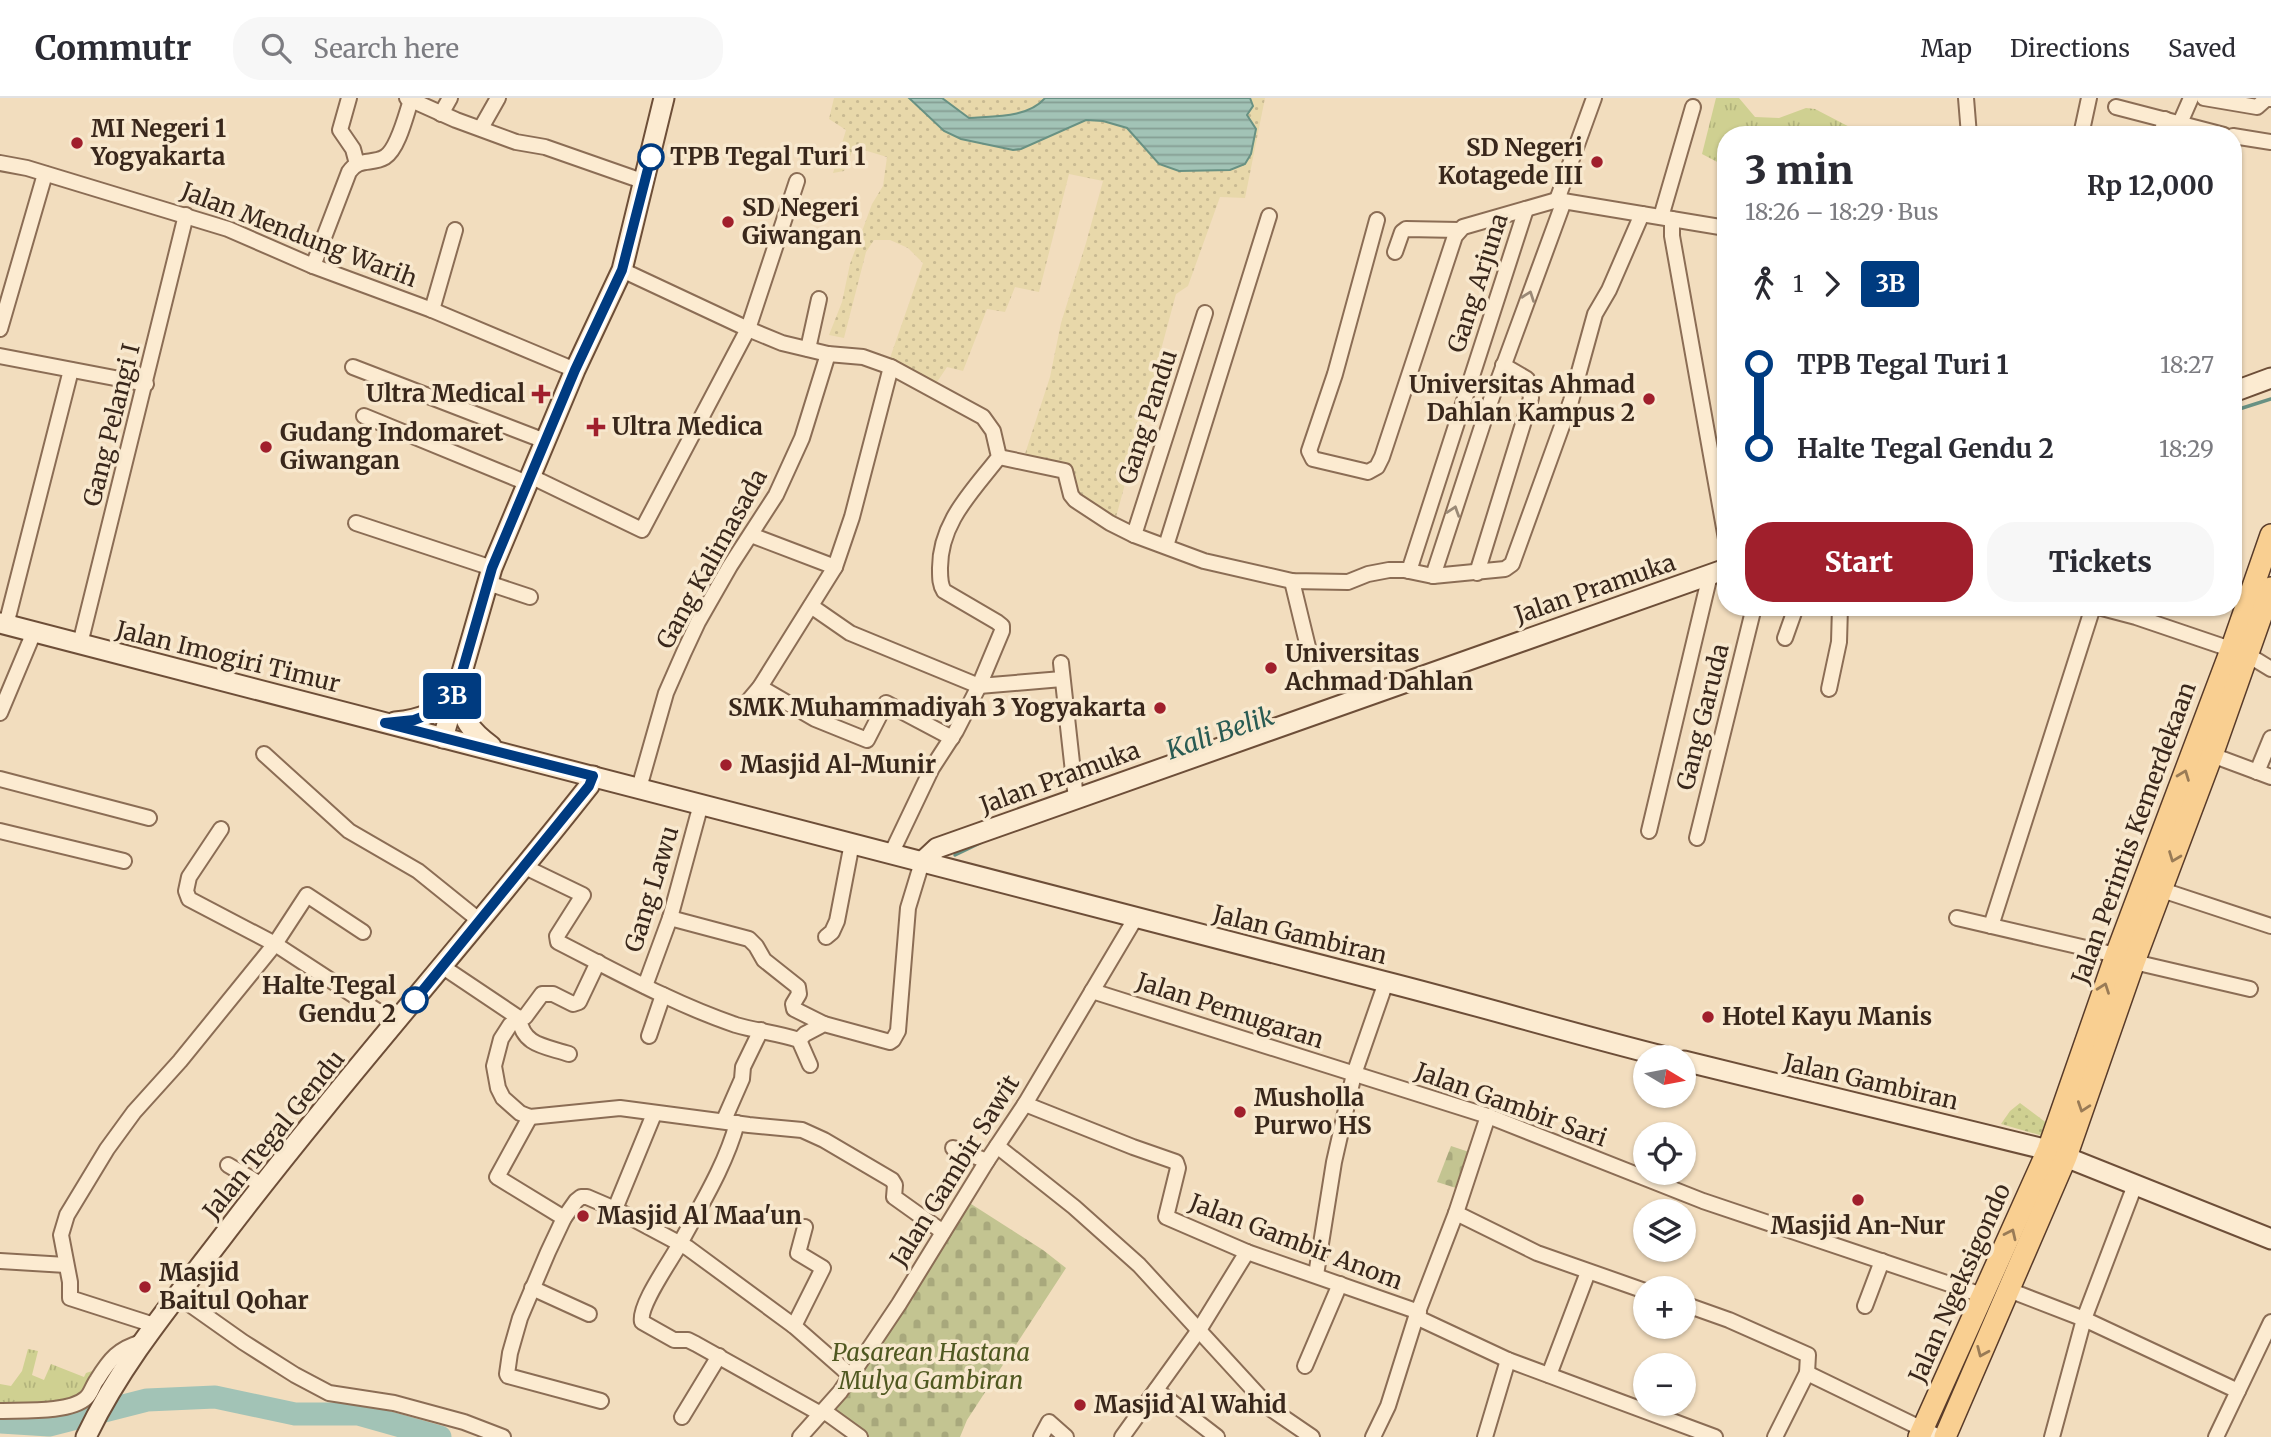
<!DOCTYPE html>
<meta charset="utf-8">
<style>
:root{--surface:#fff;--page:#f7f7f7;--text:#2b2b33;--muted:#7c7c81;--line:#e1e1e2;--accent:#a01f2c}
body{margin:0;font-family:Merriweather,serif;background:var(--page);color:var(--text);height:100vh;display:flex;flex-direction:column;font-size:26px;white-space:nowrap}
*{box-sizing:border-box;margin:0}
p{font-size:23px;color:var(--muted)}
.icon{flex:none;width:38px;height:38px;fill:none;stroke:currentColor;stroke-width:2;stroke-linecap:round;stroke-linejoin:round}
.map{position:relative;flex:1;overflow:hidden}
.drawer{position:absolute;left:1717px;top:28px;width:525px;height:490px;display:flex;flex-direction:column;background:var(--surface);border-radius:28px;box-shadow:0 2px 5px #0004}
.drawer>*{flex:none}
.badge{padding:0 14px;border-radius:5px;font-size:24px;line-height:46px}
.needle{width:46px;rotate:100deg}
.buttons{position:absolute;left:1633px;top:947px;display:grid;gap:14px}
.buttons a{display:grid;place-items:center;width:63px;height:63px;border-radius:50%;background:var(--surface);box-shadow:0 2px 5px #0004;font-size:35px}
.map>.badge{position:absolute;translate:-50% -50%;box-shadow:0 0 0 4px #fff}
.legs{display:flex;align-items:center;gap:10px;height:77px;padding:0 28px;font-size:23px}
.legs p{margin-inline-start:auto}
.overview{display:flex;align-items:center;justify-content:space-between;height:119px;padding:0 28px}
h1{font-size:38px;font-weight:800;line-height:52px}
.action{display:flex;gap:14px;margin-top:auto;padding:14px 28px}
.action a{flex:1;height:80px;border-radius:28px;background:var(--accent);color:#fff;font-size:28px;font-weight:800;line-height:80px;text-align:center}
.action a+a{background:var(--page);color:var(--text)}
ul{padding:0 28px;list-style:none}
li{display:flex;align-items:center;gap:24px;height:84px;font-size:26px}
li i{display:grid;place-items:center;width:10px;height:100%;margin:0 9px;background:currentColor}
li i::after{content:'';width:18px;height:18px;margin:-9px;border:5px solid;border-radius:50%;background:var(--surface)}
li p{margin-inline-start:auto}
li:first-child i{background:linear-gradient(#0000 50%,currentColor 0)}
li:last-child i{background:linear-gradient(currentColor 50%,#0000 0)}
header{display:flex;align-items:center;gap:42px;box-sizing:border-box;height:98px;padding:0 35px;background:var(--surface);border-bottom:2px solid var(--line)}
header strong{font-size:33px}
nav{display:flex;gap:38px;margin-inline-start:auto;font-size:24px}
.search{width:490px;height:63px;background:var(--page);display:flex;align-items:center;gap:18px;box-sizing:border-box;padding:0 24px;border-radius:28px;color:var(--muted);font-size:26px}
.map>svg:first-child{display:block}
.farmland{fill:url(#farmland-dots)}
.grass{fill:url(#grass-dots)}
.cemetery{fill:url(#cemetery-stones)}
.park{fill:url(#park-tufts)}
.water{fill:url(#water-rules);stroke:#689183;stroke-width:2}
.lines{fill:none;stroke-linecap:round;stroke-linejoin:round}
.stream{stroke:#689183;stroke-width:3.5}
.river{stroke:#a2c3b6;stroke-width:23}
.street-casing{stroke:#8b6d55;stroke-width:18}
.secondary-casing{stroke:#6d4e38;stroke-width:23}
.primary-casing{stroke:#583b2a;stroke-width:24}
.street{stroke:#fcebd1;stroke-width:14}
.secondary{stroke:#fcebd1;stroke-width:19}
.primary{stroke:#f9cf91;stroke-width:21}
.oneway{stroke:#9a8976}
.oneway2{stroke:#997b56}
.line-1-casing{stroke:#fff;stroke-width:16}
.line-1{stroke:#003b80;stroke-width:10}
.poi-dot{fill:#a01f2c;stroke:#f8e8ce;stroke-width:2.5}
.stop-1-dot{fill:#fff;stroke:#003b80;stroke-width:3.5}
.labels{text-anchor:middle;stroke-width:7;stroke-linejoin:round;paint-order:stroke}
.poi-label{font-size:24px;font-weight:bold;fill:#39271b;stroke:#f8e8ce;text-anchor:start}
.stop-label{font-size:24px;font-weight:bold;fill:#39271b;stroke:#f8e8ce;text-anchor:start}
.street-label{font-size:24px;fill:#39271b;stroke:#f8e8ce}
.park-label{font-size:24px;font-style:italic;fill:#4f5820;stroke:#f8e8ce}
.water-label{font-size:26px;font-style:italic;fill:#295b53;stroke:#f8e8ce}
</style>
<header>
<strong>Commutr</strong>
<div class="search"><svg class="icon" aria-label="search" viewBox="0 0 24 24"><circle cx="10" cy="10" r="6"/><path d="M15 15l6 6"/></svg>Search here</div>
<nav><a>Map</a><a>Directions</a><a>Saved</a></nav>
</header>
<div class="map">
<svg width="2271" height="1339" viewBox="0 0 2271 1339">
<defs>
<pattern id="farmland-dots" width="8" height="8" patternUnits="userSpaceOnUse" patternTransform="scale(1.75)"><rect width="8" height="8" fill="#e8d8aa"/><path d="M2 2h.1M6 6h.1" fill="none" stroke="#c8b992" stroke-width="1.8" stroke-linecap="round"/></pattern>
<pattern id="grass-dots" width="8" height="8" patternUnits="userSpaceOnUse" patternTransform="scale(1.75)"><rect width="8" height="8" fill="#cfd091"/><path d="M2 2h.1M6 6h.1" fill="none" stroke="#b2b37c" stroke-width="1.8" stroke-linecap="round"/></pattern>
<pattern id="cemetery-stones" width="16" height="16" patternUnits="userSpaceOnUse" patternTransform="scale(1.75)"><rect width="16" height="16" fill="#c3c491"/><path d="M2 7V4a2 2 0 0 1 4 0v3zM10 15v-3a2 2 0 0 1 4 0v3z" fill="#a8a87c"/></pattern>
<pattern id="park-tufts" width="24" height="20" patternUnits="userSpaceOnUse" patternTransform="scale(1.75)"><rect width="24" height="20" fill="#cfd091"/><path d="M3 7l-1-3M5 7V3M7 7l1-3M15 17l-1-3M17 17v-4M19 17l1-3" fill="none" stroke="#b2b37c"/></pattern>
<pattern id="water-rules" width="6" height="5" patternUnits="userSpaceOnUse" patternTransform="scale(1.75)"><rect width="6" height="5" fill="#a2c3b6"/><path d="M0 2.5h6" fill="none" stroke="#859e93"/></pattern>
</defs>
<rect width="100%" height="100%" fill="#f2ddbe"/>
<!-- farmland -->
<path class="farmland" d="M834,0H1265L1245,100L1220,99L1188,188L1176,196L1115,423L1082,405L1069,374L1024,359L1050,279L1061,225L1086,145L1103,83L1069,76L1039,194L1015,189L1005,214L987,211L963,273L947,269L935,287L895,267L890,260L923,165L908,150L890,142H874L866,154L844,240L829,237L842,204L850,166L872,106L883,88L887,59L854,49L844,73L833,75L846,32L829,21Z"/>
<!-- grass -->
<path class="grass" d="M2020,1005L2048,1026L2043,1038L2001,1026L2010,1013Z"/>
<!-- cemetery -->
<g class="cemetery">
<path d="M1451,1048L1469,1054L1456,1090L1437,1084Z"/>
<path d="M968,1104L1043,1152L1066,1170L967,1322L960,1339H865L831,1313Z"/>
</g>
<!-- park -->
<g class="park">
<path d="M1716,0H1739L1755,19L1779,20L1806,10L1815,11L1865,37H1726L1725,68L1702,56Z"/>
<path d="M28,1251L38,1253L32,1277L44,1282L51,1266L84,1279L86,1275L95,1272L81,1302L0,1316V1286L11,1288L22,1273Z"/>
</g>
<!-- water -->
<path class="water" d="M909,0H942L969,20C994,18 1028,20 1045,0H1250L1253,8L1247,17L1256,31L1251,56L1245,66L1230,72L1179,73L1159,66L1127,30L1103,23L1086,22L1021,51L1013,52L961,41L944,33Z"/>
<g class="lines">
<!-- stream -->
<g class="stream">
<path d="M2233,313L2271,301"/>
<path d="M955,757L982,744"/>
</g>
<!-- river -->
<path class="river" d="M0,1324L49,1327L147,1302L215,1299L295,1316H358L440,1339"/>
<!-- street casing -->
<g class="street-casing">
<g id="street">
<path d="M349,0L340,32L353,51L357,66"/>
<path d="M407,0L456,22L516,44L545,49L645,84"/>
<path d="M1966,0L1969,37"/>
<path d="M2204,0L2257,9L2266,1H2271"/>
<path d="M2116,9L2224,37"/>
<path d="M441,16L450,0"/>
<path d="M2180,25L2191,0"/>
<path d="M481,30L498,0"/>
<path d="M2081,37L2089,0"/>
<path d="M2161,37L2165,21"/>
<path d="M2233,38L2271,44"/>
<path d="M0,65L27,70L228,131L313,168L432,212L575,272"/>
<path d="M1557,102L1594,0"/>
<path d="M1661,119L1693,9"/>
<path d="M1672,121V138L1726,441"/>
<path d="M1377,122L1335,276L1309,353L1313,361L1368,374L1377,369L1382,359L1455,138L1463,129L1557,102L1726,130"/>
<path d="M1395,154L1402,134L1406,131L1459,132"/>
<path d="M313,168L349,74C359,59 372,67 385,59C398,51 406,17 411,2"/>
<path d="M622,172L748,231L782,245L828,256L863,259L891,269L983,319L993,333L999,359C972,394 939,425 940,472C940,480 940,487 944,493L997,524L1002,528V533L979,588L956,633L932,670L891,756"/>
<path d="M432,212L455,132"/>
<path d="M0,231L45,76"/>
<path d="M808,251L819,201"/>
<path d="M0,258L146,286"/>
<path d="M353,269L545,343"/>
<path d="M364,318L527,385"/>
<path d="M999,359L1065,373L1071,397L1075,402L1110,425L1134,437L1204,463L1292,483L1348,484L1368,476L1389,472H1404L1433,478L1505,471L1512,466L1571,303L1595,216L1609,192L1642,116"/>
<path d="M530,378L642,432L748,231L797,83"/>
<path d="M356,425L492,470"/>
<path d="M751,437L835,469"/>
<path d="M1134,437L1205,215"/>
<path d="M1166,448L1269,118"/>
<path d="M1409,473L1526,111"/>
<path d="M1477,475L1531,300L1527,281L1503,267"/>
<path d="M1433,478L1488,310L1564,103"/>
<path d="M1292,483L1308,549"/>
<path d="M488,485L530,499"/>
<path d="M811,508L850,535L979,588L1062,581"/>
<path d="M2098,509L2136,519L2248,557L2271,571"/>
<path d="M6,527L71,272"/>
<path d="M1785,540L1796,509"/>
<path d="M80,546L186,117"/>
<path d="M1061,565L1076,701"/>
<path d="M760,589L815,621L867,642L886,605L952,640"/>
<path d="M1829,591L1839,544L1840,509"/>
<path d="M744,608L760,589L835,469L852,419L891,269"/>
<path d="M0,615L34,534"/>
<path d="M264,656L349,733L418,773L480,823"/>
<path d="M2212,657L2271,679"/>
<path d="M2257,674L2271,640"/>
<path d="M0,681L149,720"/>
<path d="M639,690L666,595L684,554L698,524L730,468L776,397L802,340L828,256"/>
<path d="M221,731L189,779L186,793L189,801L275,846L396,925"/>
<path d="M0,733L124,763"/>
<path d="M1649,733L1710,477"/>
<path d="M1697,740L1754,509"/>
<path d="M525,769L583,797L557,838L558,844C615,873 674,906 736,927C756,933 778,935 799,942L810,967"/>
<path d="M2162,792L2271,828"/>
<path d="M670,820L749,841L756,848L764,862L798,889L799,896L793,906L794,911L824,926"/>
<path d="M1957,820L2116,857"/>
<path d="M1991,828L2093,509"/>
<path d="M826,839L832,834L837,823L852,745"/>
<path d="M598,864L579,904L573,906L553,896H542L525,919L519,920L510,927L501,941L494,968L498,990L503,1000L520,1015L530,1019L620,1010L749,1027L802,1032L824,1042L892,1082L895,1087L894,1099L943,1134"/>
<path d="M2134,864L2250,891"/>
<path d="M443,869L519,920C523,948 545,948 569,956"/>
<path d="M645,888L670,820L701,706"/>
<path d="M1092,893L1488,1018L1703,1103L1982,1197"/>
<path d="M649,938L663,897"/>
<path d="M799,942L805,936L824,926L890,944L893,942L898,933L908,810L922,764"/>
<path d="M1025,1006L1133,1049L1176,1064L1178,1070L1166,1119L1247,1154L1419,1214"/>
<path d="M530,1019L497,1079L564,1120"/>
<path d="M724,1022L742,981L743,969L761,932"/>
<path d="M737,1025C726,1066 702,1105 682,1142C673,1160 638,1207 642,1224L674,1242H688L696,1246L821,1316"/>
<path d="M997,1048L1074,1109L1139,1167L1271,1311L1312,1339"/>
<path d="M953,1050L987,1063"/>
<path d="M228,1067L262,1087"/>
<path d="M615,1111L654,1016"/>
<path d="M1456,1115L1537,1155L1645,1193"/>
<path d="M0,1163L66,1167"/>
<path d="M1316,1177L1334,1064L1354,976L1386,884"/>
<path d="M532,1190L589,1216"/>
<path d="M2009,1192L2084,1221L2238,1293"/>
<path d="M178,1198L243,1244L295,1277L329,1295L394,1305L464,1324L503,1339"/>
<path d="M1684,1206L1729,1222L1808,1257L1807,1275L1775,1339"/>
<path d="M1865,1208L1882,1163"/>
<path d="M1416,1219L1508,1262L1715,1339"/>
<path d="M154,1227L70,1200V1184L61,1137L67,1117L107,1051L134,1014L180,963L275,846L307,797L363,834"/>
<path d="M794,1228L823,1170L798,1155L805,1129"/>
<path d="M1305,1268L1340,1186"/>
<path d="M1807,1275L1939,1339"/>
<path d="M1549,1277L1588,1174"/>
<path d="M1156,1292L1217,1339"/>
<path d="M601,1303L508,1278L507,1276L510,1255L520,1220L548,1154L564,1120L576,1103L581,1099H587L615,1111L688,1150L794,1228L851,1278"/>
<path d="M0,1313C21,1312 70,1315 86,1300C91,1296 93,1287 97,1282C110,1261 118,1251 142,1244"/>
<path d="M824,1313L860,1339"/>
<path d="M682,1319L719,1258"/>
<path d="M800,1339L840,1294L899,1206L987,1063L1025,1006L1135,821"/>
<path d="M1041,1339L1049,1324L1066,1339"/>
<path d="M1122,1339L1199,1232L1247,1154"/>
<path d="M1373,1339L1388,1308L1416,1219L1456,1115L1488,1018"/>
<path d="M1485,1339L1508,1262"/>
<path d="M2052,1339L2084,1221L2135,1087"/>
<path d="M2216,1339L2271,1224"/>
</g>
</g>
<!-- secondary casing -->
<g class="secondary-casing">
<g id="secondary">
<path d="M2233,294L2271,280"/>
<path d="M0,525C460,645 921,764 1382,883C1477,907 1570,935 1666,959"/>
<path d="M456,595C465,623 468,631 491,648"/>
<path d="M395,624C424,621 434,615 455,596"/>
<path d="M443,640L492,470L575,272L622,172L664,0"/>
<path d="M922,764L937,750L1726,471"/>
<path d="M1684,963L2048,1052L2271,1141"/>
<path d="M86,1339C122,1263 177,1199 227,1133C343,981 471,838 589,688L593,678"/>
</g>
</g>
<!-- primary casing -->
<g class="primary-casing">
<g id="primary">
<path d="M1919,1339L2048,1052L2116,857L2231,552L2271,437"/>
<path d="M1945,1339L2066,1059L2134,864L2212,657L2271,490"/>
</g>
</g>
<!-- street -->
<use href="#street" class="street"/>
<!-- secondary -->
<use href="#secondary" class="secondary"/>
<!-- primary -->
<use href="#primary" class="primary"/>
</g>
<!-- one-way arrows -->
<defs><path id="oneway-chevron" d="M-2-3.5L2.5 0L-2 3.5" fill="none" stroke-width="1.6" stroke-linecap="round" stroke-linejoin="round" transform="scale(1.75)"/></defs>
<g class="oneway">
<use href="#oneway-chevron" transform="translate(1529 198) rotate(-70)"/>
<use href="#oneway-chevron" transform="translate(1454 413) rotate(-72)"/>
</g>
<g class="oneway2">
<use href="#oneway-chevron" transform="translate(2184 677) rotate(-69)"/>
<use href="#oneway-chevron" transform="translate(2174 759) rotate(111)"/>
<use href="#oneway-chevron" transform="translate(2104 890) rotate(-70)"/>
<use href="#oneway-chevron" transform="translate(2083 1009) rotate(109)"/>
<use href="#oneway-chevron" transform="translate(2011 1136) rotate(-65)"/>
<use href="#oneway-chevron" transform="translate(1982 1254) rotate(113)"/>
</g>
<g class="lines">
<!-- line-1 casing -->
<g class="line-1-casing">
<path id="line-1" d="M415,902L589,688L593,678L385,625L414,622L435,614L456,595L492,470L575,272L622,172L651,59"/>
</g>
<!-- line-1 -->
<use href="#line-1" class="line-1"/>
</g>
<!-- markers -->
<g class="poi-dot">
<circle cx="77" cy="45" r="7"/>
<circle cx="1597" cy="64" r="7"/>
<circle cx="728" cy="124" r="7"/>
<path d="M537.5 285.5h7v7h7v7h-7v7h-7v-7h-7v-7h7z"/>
<circle cx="1649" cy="301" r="7"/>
<path d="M592.5 318.5h7v7h7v7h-7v7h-7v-7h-7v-7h7z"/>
<circle cx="266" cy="349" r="7"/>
<circle cx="1271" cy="570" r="7"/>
<circle cx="1160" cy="610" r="7"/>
<circle cx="726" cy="667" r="7"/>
<circle cx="1708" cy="919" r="7"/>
<circle cx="1240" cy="1014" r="7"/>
<circle cx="1858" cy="1102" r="7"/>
<circle cx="583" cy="1118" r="7"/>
<circle cx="145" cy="1189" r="7"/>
<circle cx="1080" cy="1307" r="7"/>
</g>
<g class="stop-1-dot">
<circle cx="651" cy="59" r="12"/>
<circle cx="415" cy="902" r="12"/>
</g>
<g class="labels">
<!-- poi labels -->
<g class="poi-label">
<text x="91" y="39">MI Negeri 1<tspan x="91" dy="28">Yogyakarta</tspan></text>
<text x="1583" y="58" text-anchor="end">SD Negeri<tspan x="1583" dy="28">Kotagede III</tspan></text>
<text x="742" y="118">SD Negeri<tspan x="742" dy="28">Giwangan</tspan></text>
<text x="1635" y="295" text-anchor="end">Universitas Ahmad<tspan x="1635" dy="28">Dahlan Kampus 2</tspan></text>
<text x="525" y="304" text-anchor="end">Ultra Medical</text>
<text x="612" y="337">Ultra Medica</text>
<text x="280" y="343">Gudang Indomaret<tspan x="280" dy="28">Giwangan</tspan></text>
<text x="1285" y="564">Universitas<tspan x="1285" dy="28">Achmad Dahlan</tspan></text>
<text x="1146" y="618" text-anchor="end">SMK Muhammadiyah 3 Yogyakarta</text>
<text x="740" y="675">Masjid Al-Munir</text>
<text x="1722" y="927">Hotel Kayu Manis</text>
<text x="1254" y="1008">Musholla<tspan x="1254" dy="28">Purwo HS</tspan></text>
<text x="597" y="1126">Masjid Al Maa'un</text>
<text x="1858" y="1136" text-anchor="middle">Masjid An-Nur</text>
<text x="159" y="1183">Masjid<tspan x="159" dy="28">Baitul Qohar</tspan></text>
<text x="1094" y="1315">Masjid Al Wahid</text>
</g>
<!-- stop labels -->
<g class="stop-label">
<text x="670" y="67">TPB Tegal Turi 1</text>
<text x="396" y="896" text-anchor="end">Halte Tegal<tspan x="396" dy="28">Gendu 2</tspan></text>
</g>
<!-- street labels -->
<g class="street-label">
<text transform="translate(299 137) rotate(21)" y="8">Jalan Mendung Warih</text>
<text transform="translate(1478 185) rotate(-72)" y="8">Gang Arjuna</text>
<text transform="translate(1148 319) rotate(-72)" y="8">Gang Pandu</text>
<text transform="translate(112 327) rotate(-76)" y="8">Gang Pelangi I</text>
<text transform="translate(712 461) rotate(-61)" y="8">Gang Kalimasada</text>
<text transform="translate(1595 491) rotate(-19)" y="8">Jalan Pramuka</text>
<text transform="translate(228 559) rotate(14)" y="8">Jalan Imogiri Timur</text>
<text transform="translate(1703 619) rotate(-76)" y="8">Gang Garuda</text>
<text transform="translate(1060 680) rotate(-20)" y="8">Jalan Pramuka</text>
<text transform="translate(2134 735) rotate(-70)" y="8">Jalan Perintis Kemerdekaan</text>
<text transform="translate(652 791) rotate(-73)" y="8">Gang Lawu</text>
<text transform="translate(1300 837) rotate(14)" y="8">Jalan Gambiran</text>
<text transform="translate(1230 913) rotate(18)" y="8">Jalan Pemugaran</text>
<text transform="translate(1871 984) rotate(13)" y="8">Jalan Gambiran</text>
<text transform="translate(1511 1007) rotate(20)" y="8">Jalan Gambir Sari</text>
<text transform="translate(274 1037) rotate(-51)" y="8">Jalan Tegal Gendu</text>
<text transform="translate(955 1073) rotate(-58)" y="8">Jalan Gambir Sawit</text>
<text transform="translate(1296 1144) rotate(21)" y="8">Jalan Gambir Anom</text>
<text transform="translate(1960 1185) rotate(-66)" y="8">Jalan Ngeksigondo</text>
</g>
<!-- park labels -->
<g class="park-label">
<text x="931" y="1263">Pasarean Hastana<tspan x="931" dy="28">Mulya Gambiran</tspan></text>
</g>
<!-- water labels -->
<g class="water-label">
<text transform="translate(1220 635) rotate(-19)" y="9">Kali Belik</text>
</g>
</g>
</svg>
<div class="buttons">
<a><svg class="needle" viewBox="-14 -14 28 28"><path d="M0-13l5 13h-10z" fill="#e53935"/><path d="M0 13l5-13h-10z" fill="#7c7c81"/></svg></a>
<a><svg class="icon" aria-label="locate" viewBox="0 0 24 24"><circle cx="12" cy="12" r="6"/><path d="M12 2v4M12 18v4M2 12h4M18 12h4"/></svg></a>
<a><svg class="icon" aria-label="layers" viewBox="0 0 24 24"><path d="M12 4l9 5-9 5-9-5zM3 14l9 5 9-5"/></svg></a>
<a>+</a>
<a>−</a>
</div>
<b class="badge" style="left:452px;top:598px;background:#003b80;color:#fff">3B</b>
<section class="drawer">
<div class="overview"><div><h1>3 min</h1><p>18:26 – 18:29 · Bus</p></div><b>Rp 12,000</b></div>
<div class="legs"><svg class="icon" aria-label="walk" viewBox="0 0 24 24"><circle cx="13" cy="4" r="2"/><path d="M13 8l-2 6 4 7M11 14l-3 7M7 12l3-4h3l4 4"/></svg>1<svg class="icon" aria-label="forward" viewBox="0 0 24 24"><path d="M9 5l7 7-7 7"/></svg><b class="badge" style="background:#003b80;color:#fff">3B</b></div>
<ul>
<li><i style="color:#003b80"></i><b>TPB Tegal Turi 1</b><p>18:27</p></li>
<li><i style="color:#003b80"></i><b>Halte Tegal Gendu 2</b><p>18:29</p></li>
</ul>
<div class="action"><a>Start</a><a>Tickets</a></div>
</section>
</div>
